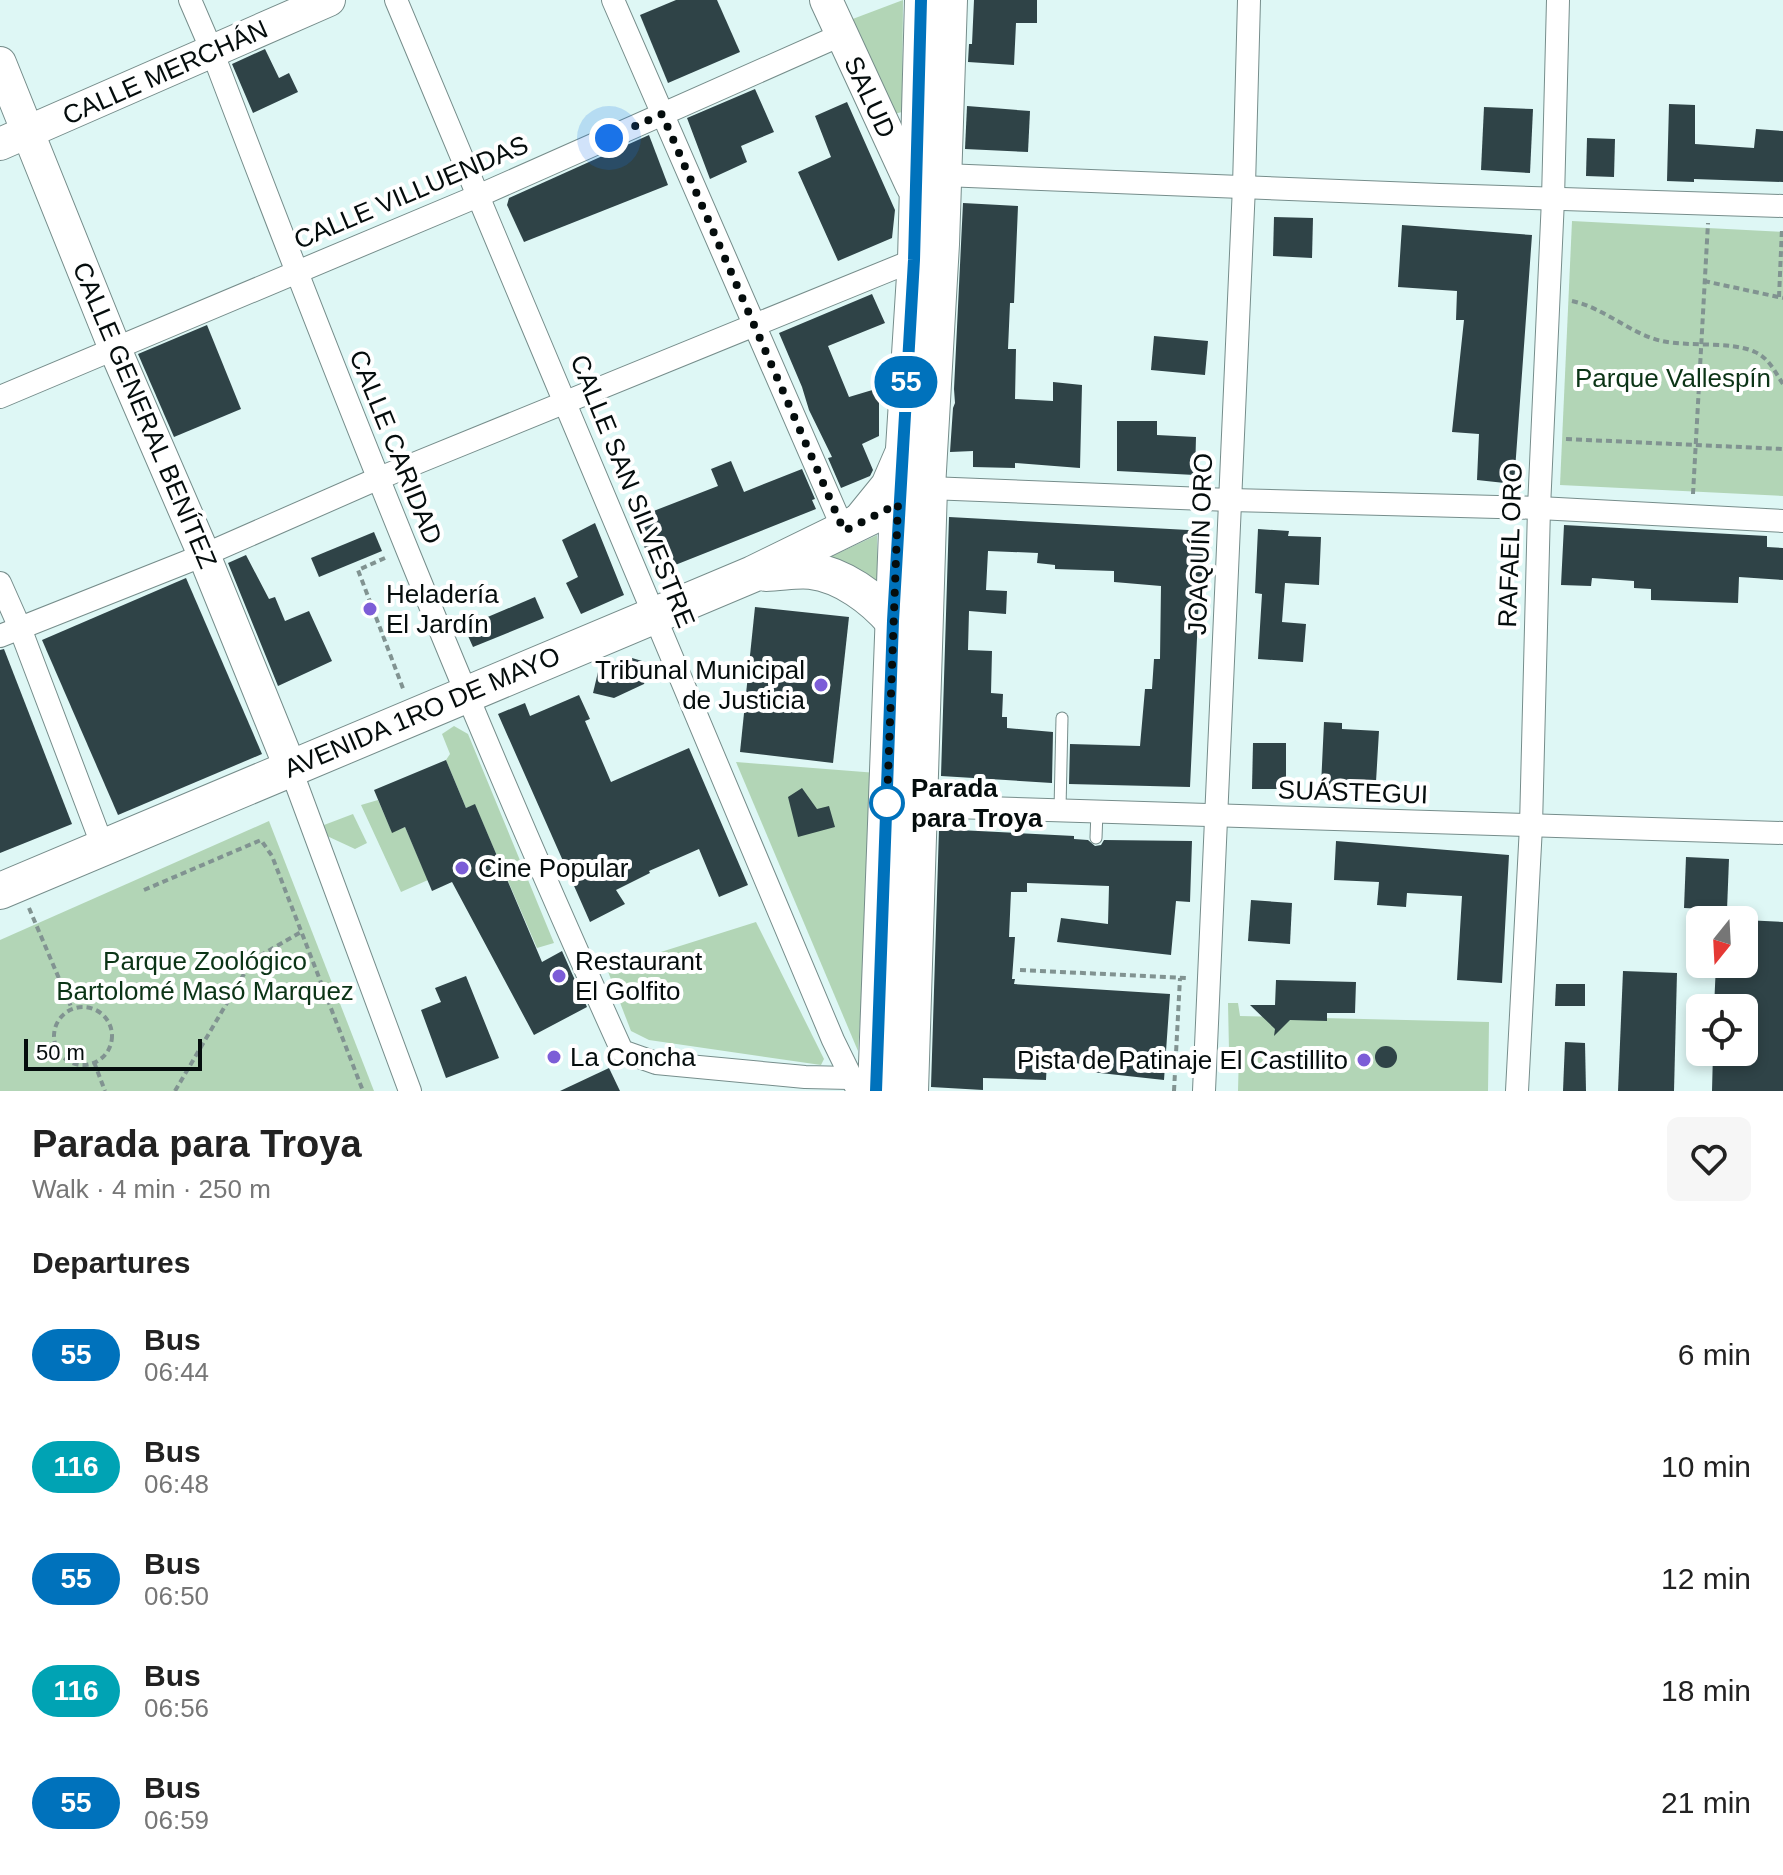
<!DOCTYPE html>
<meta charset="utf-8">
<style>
:root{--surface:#fff;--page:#f6f6f6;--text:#222;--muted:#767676}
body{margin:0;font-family:Arial,sans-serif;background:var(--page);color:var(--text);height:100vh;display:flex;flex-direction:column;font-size:30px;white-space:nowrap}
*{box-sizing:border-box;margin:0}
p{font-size:26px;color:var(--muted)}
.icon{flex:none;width:44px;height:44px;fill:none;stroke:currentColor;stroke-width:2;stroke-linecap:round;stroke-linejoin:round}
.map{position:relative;height:1091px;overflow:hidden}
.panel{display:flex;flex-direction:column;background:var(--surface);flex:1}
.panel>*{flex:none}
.badge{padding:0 16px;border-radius:26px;font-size:28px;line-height:52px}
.needle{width:52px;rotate:198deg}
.buttons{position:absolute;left:1686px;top:906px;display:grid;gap:16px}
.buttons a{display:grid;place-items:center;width:72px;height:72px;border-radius:12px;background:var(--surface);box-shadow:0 4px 12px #0003;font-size:40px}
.scale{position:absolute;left:24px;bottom:20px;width:178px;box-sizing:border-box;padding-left:8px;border:4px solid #050d0d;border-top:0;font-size:22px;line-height:28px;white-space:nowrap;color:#050d0d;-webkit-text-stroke:6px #fff;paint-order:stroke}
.you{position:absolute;width:40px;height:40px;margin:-20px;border:6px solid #fff;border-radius:50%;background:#1a73e8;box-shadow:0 0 0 12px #1a73e833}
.map>.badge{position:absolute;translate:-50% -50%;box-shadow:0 0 0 4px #fff}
h2{padding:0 32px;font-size:30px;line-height:72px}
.round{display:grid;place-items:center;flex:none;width:84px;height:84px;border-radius:12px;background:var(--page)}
.overview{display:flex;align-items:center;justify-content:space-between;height:136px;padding:0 32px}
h1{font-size:38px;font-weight:700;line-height:60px}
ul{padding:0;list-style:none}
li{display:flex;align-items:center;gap:24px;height:112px;padding:0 32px}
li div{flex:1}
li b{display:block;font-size:30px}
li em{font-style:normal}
li .badge{min-width:88px;font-weight:700;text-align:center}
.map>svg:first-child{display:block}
.green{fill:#b2d5b6}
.building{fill:#2f4347}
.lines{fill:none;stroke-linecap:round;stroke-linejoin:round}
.lane-casing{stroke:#768d8b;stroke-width:13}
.street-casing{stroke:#768d8b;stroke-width:24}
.secondary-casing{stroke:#768d8b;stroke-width:34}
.primary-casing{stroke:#768d8b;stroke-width:38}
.path{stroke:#819391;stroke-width:4;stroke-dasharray:6 4;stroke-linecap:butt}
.lane{stroke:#fff;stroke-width:11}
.street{stroke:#fff;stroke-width:22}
.secondary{stroke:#fff;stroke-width:32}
.primary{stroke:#fff;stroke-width:36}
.line-casing{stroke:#fff;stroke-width:18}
.line{stroke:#0072bc;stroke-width:12}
.walk{stroke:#050d0d;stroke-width:8;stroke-dasharray:0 14.4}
.poi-dot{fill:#7c5dd7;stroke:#fff;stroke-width:3}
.stop-dot{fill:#fff;stroke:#0072bc;stroke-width:4}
.labels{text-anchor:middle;stroke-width:8;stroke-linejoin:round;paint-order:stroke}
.street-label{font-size:26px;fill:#050d0d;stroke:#fff}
.park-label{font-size:26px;fill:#0b3416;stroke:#fff}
.poi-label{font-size:26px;fill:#050d0d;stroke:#fff;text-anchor:start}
.stop-label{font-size:26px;font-weight:bold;fill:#050d0d;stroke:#fff;text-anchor:start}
</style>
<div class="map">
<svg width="1783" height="1091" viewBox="0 0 1783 1091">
<rect width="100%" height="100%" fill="#def7f5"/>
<!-- green -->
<g class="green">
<path d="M903,0L902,112L890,115L850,20Z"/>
<path d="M1572,221L1783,232V496L1560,485Z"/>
<path d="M877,535V591L828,558Z"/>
<path d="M454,726L468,734L554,943L537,948L475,805L466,808L446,760L450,754L442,734Z"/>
<path d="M736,762L877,773L858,1051Z"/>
<path d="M378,800L392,832L405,827L428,880L401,892L361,805Z"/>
<path d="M353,814L367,843L355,849L327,836L324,825Z"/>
<path d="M269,821L374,1091H0V940Z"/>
<path d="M756,922L824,1059L821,1065L649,1040L631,1031L607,969Z"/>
<path d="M1228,1003H1238L1240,1016L1489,1022L1488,1091H1238L1239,1052L1229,1050Z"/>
</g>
<!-- building -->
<g class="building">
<path d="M676,0H717L740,52L668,83L640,15Z"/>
<path d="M974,0H1037V23H1016L1014,65L968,62L969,44H972Z"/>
<path d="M265,49L279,78L289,73L298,92L253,113L232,64Z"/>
<path d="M755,89L774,132L741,146L747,162L710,179L687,118Z"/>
<path d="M847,102L895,210L892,238L838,261L798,172L831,157L815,116Z"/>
<path d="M1669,104L1695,105V144L1754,148L1756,129L1783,131V182L1694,179V182L1667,181Z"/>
<path d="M967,106L1030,111L1028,152L965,149Z"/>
<path d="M1484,107L1533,109L1530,173L1481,170Z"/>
<path d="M649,135L668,185L524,242L507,205L509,198Z"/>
<path d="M1587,138L1615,139L1614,177L1586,176Z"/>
<path d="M963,203L1018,206L1014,303H1010L1008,349H1016L1015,399L1053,401V382L1082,385L1080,468L1015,463V468L973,467V451L950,452L953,408L955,403L954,389Z"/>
<path d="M1274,217L1313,218L1312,258L1273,256Z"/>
<path d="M1402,225L1532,235L1514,484L1477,480L1479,434L1452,432L1464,320H1456L1457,291L1398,287Z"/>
<path d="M872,294L885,323L828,346L849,397L879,388V436L862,444L873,470L870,476L841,488L828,458L832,457L809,410L802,387L779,333Z"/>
<path d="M207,325L241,409L174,437L138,354Z"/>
<path d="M1154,336L1208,341L1205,375L1151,370Z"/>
<path d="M1117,421H1157V435L1196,437L1195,475L1117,471Z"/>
<path d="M731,461L744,492L802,469L815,499L812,500L816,509L655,573L633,519L718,486L711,469Z"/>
<path d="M949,517L1207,531L1203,596H1199L1190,787L1069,784L1070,744L1140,746L1145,689H1152L1154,659H1160L1161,586L1114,582V571L1055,569V565L1037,563L1038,553L988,551L986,590L1007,591L1006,614L969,611L968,650L992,651L991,693L1003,694L1002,717H1007V728L1053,732L1052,783L941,776Z"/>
<path d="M595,523L624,595L581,614L566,583L578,577L562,540Z"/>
<path d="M1564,525L1767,536V547L1783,548V580L1739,577L1738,603L1651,600V589L1634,588V581L1592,578L1591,586L1561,585Z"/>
<path d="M1258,529L1289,531L1288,536L1321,537L1319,585L1285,583L1282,622L1306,624L1303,662L1258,659L1262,594L1255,593Z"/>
<path d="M374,532L382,551L319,577L311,558Z"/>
<path d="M246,555L269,599L275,597L285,621L309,611L332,661L278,686L228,563Z"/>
<path d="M186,578L262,754L118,815L42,640Z"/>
<path d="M535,597L544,618L473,647L464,627Z"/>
<path d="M755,607L849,617L833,763L740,752Z"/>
<path d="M4,649L72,824L0,853V650Z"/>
<path d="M632,658L652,664L644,684L614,698L593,693L598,672Z"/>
<path d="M579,695L590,719L585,721L611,782L689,748L748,885L719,897L699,849L649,871L650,873L616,890L625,904L590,922L498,714L525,703L530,716Z"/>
<path d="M1324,722L1342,723V729L1379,731L1376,782L1340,780V787L1321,786Z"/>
<path d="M1253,743H1286V789H1252Z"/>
<path d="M446,760L466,808L475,804L542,962L562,951L587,1007L534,1035L452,882L432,891L405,827L392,833L374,790Z"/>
<path d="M802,788L817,809L829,806L835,827L798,837L788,797Z"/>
<path d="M939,829L1074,836V839L1088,840L1095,846L1101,845L1104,840L1192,841L1190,902L1176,901L1171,955L1057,942L1061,918L1108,924L1109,886L1027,883V892H1011L1009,937H1015L1012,979H1015L1014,984L1170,994L1164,1080L1091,1072L1092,1065L1047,1060L1046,1080L983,1078V1090L931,1087Z"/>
<path d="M1336,841L1509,855L1502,983L1457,980L1462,896L1407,893L1406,907L1377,905L1379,882L1334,880Z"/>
<path d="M1686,857L1729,859L1727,910L1684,908Z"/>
<path d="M1251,900L1292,903L1290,944L1248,941Z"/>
<path d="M1744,920L1783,922V1091H1712L1713,1052H1744V1008H1714L1716,964H1744Z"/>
<path d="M1623,971L1677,973L1674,1091H1618Z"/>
<path d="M466,976L499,1058L446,1078L421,1010L441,1002L435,988Z"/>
<path d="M1276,980L1356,982L1355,1013H1327V1021L1290,1020L1274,1036L1275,1029L1250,1005H1275Z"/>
<path d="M1556,984H1585V1006H1555Z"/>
<path d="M1565,1042L1585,1043L1586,1091H1563Z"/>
<circle cx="1386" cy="1057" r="11"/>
<path d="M609,1068L620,1091H560Z"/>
</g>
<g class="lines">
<!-- lane casing -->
<g class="lane-casing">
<g id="lane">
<path d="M1060,809L1062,718"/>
<path d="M1096,838L1097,811"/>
</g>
</g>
<!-- street casing -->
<g class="street-casing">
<g id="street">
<path d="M190,0L212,51C340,388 473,723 622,1051L656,1063L805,1077L850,1078"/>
<path d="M396,0C541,347 687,694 833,1040L858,1091"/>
<path d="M613,0L844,531"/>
<path d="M944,175L1440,195L1783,206"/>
<path d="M0,397L478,196L841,35"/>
<path d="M929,488L1230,500L1539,508L1783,521"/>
<path d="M0,583L20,628L103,847"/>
<path d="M0,636L204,555L377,479L924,256"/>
<path d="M290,767L410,1091"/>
<path d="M921,806L1783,833"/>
<path d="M1204,1091L1244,186L1249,0"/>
<path d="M1517,1091L1531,826L1539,508L1553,199L1558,0"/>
</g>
</g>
<!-- secondary casing -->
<g class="secondary-casing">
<g id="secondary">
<path d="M826,0L912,186"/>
<path d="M0,63L115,349L204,555L290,767"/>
<path d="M0,144L329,0"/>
<path d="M900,480L914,260L921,0"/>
<path d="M929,488L943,244L951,0"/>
</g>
</g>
<!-- primary casing -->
<g class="primary-casing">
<g id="primary">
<path d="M863,518L889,486L902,456"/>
<path d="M766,573C781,573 797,569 811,571C843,575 873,598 893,621"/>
<path d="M0,891L753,574L929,488L910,1091"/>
<path d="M876,1091L898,504"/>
</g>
</g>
<!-- path -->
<g class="path">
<path d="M1704,281L1783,298"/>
<path d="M1779,297L1782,228"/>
<path d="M1572,301C1605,308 1630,334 1662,341C1689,347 1732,341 1755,352C1769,358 1775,372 1783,384"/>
<path d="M1566,439L1783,449"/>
<path d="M1693,494L1708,223"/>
<path d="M385,558L358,570L404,691"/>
<path d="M144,890L261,840L272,856L363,1091"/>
<path d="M29,908L72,1009"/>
<path d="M1020,970L1187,978"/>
<circle cx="83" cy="1036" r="29"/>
<path d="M94,1062L105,1091"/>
<path d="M175,1091L244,974L261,955L301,932"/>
<path d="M1174,1091L1180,978"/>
</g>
<!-- lane -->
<use href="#lane" class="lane"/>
<!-- street -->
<use href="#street" class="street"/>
<!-- secondary -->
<use href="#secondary" class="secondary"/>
<!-- primary -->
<use href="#primary" class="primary"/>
</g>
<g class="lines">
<!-- line casing -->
<g class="line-casing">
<path id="line" d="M876,1091L893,621L914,260L921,0"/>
</g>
<!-- line -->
<use href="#line" class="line"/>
<!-- walk -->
<path class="walk" d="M609,138L662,114L844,531L898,504L887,803"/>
</g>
<!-- markers -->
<g class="poi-dot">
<circle cx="370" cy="609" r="8"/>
<circle cx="821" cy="685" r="8"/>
<circle cx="462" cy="868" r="8"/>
<circle cx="559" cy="976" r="8"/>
<circle cx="554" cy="1057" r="8"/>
<circle cx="1364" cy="1060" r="8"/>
</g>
<circle class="stop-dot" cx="887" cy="803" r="16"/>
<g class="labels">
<!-- street labels -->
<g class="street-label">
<text transform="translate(165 72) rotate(-24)" y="9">CALLE MERCHÁN</text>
<text transform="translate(870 97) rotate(65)" y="9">SALUD</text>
<text transform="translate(411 192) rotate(-23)" y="9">CALLE VILLUENDAS</text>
<text transform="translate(145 415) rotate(67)" y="9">CALLE GENERAL BENÍTEZ</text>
<text transform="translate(396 447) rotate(68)" y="9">CALLE CARIDAD</text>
<text transform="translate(633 491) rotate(68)" y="9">CALLE SAN SILVESTRE</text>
<text transform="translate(1200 544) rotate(-88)" y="9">JOAQUÍN ORO</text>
<text transform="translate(1510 545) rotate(-88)" y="9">RAFAEL ORO</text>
<text transform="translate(422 712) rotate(-23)" y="9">AVENIDA 1RO DE MAYO</text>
<text transform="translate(1353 792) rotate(2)" y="9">SUÁSTEGUI</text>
</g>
<!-- park labels -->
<g class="park-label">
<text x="1673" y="387">Parque Vallespín</text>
<text x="205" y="970">Parque Zoológico<tspan x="205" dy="30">Bartolomé Masó Marquez</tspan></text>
</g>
<!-- poi labels -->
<g class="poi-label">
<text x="386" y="603">Heladería<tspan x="386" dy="30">El Jardín</tspan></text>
<text x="805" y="679" text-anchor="end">Tribunal Municipal<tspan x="805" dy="30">de Justicia</tspan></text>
<text x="478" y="877">Cine Popular</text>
<text x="575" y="970">Restaurant<tspan x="575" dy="30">El Golfito</tspan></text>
<text x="570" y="1066">La Concha</text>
<text x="1348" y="1069" text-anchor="end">Pista de Patinaje El Castillito</text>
</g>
<!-- stop labels -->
<g class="stop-label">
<text x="911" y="797">Parada<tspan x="911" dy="30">para Troya</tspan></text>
</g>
</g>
</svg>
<div class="buttons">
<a><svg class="needle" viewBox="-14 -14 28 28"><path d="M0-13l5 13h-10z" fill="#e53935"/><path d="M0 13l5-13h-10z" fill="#767676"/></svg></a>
<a><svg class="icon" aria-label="locate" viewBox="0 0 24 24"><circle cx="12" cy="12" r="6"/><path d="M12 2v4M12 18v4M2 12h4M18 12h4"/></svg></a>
</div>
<div class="scale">50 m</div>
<div class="you" style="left:609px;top:138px"></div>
<b class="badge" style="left:906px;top:382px;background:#0072bc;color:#fff">55</b>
</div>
<section class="panel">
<div class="overview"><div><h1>Parada para Troya</h1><p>Walk · 4 min · 250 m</p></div><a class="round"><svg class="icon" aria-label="heart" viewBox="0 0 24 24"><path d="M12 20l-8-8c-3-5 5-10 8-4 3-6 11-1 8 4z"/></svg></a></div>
<h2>Departures</h2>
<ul>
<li><span class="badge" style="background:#0072bc;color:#fff">55</span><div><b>Bus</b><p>06:44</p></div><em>6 min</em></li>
<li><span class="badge" style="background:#00a3b4;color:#fff">116</span><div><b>Bus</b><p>06:48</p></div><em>10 min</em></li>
<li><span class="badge" style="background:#0072bc;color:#fff">55</span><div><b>Bus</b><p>06:50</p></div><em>12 min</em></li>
<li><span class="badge" style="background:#00a3b4;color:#fff">116</span><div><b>Bus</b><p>06:56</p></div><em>18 min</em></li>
<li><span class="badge" style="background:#0072bc;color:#fff">55</span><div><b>Bus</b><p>06:59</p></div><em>21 min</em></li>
</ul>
</section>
